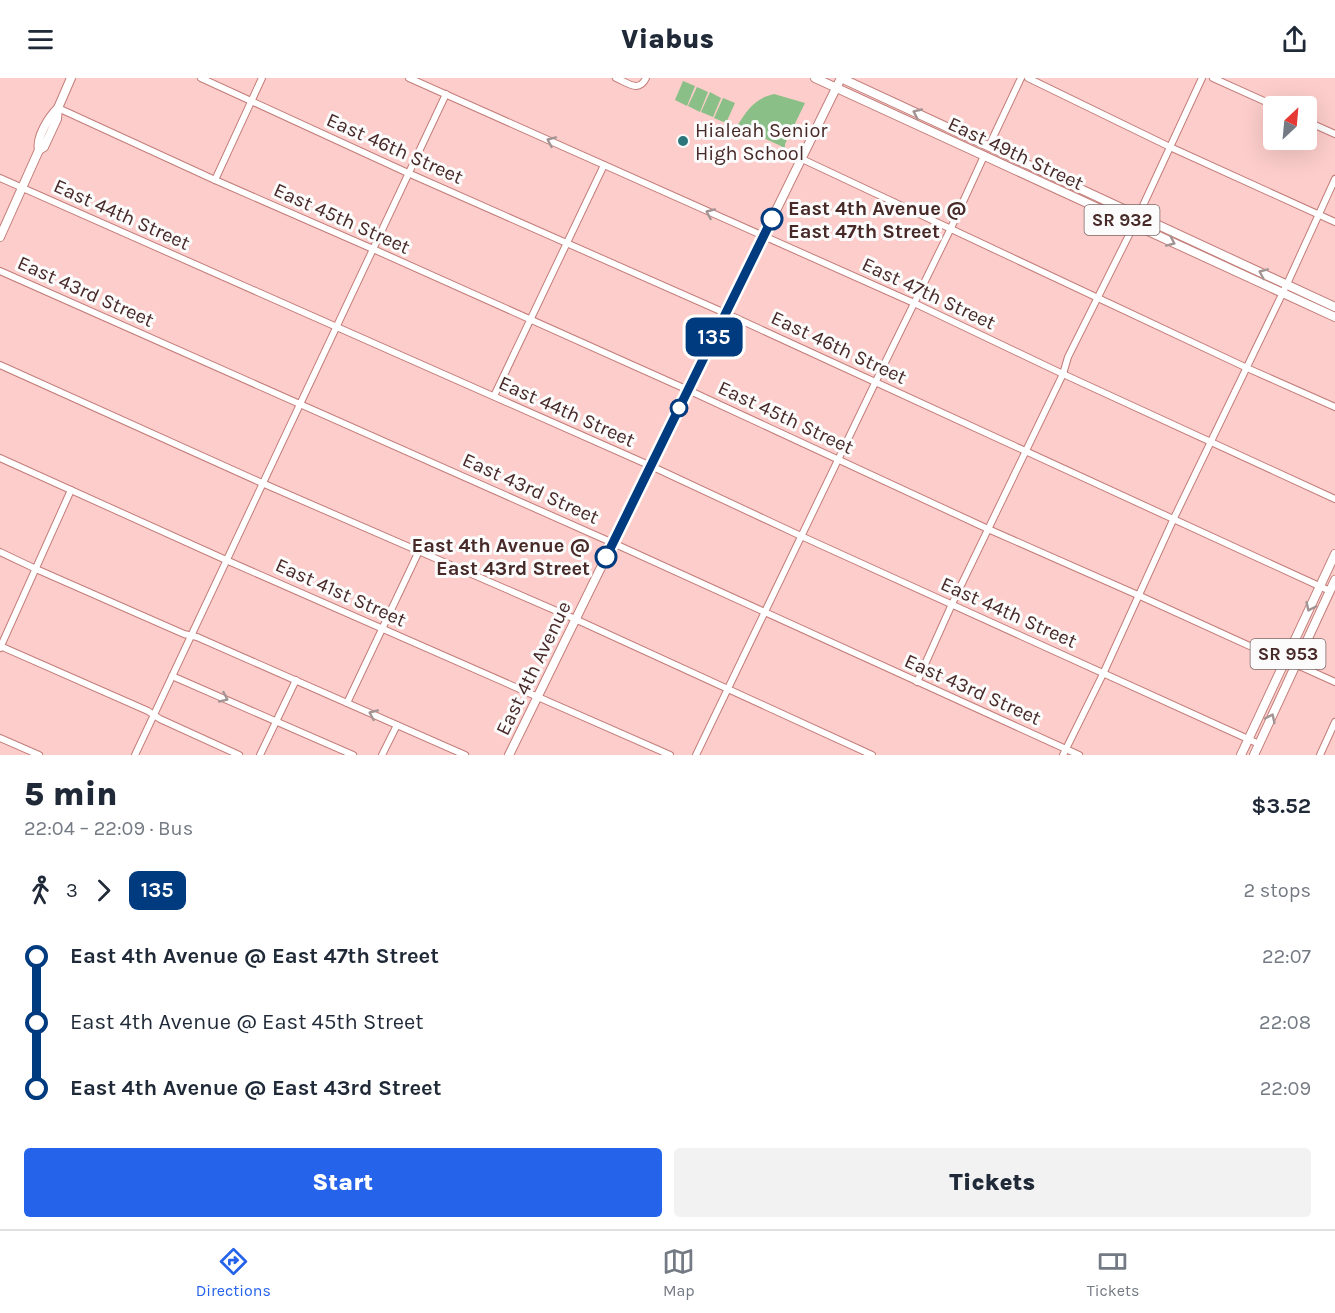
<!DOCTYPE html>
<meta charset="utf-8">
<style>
:root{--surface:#fff;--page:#f2f2f3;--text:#1f2937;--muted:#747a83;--line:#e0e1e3;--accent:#2563eb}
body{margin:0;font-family:Karla,sans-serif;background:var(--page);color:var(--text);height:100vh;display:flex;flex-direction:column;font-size:22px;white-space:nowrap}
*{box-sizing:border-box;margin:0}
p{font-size:20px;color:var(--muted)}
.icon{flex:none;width:33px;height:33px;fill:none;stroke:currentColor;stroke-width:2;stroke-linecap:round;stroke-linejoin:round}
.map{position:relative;height:677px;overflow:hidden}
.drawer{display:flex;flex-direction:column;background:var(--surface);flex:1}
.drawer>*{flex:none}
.badge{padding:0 12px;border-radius:9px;font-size:21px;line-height:39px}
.needle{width:39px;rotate:26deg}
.fabs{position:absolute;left:1263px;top:18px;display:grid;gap:12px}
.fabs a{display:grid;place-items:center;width:54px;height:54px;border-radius:6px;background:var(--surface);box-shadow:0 6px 24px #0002;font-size:30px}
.map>.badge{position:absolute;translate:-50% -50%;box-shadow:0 0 0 3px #fff}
.legs{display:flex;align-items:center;gap:9px;height:66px;padding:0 24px;font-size:20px}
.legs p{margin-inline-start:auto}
.overview{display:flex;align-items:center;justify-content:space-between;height:102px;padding:0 24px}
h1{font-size:33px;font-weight:800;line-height:45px}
.cta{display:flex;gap:12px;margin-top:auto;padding:12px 24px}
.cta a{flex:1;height:69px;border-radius:6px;background:var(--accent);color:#fff;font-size:24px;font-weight:800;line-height:69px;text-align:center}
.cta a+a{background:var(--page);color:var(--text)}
ul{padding:0 24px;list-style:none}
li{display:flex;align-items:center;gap:21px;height:66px;font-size:22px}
li i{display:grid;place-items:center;width:9px;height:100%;margin:0 8px;background:currentColor}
li i::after{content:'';width:15px;height:15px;margin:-8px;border:4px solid;border-radius:50%;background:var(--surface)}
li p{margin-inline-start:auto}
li:first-child i{background:linear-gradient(#0000 50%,currentColor 0)}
li:last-child i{background:linear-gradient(currentColor 50%,#0000 0)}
header{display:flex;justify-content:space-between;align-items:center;height:78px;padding:0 24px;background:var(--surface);font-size:27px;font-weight:800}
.tabs{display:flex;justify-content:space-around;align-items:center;height:84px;border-top:2px solid var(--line);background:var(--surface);font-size:16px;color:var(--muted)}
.tabs a{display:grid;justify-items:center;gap:3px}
.tabs .on{color:var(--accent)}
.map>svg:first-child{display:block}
.green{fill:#8abf87}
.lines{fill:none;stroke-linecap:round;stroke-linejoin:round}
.minor-casing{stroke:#c37d79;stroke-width:8}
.major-casing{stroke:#c37d79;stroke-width:10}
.minor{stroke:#fff;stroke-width:6}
.major{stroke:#fff;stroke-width:8}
.oneway{stroke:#a39494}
.line-1-casing{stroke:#fff;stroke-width:14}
.line-1{stroke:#003b80;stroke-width:9}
.poi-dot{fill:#2b757b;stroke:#fbfbfb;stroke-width:2}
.stop-1-dot{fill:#fff;stroke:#003b80;stroke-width:3}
.labels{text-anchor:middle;stroke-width:6;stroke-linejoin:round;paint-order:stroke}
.shield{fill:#fbfbfb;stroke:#7d6867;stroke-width:1.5}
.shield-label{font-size:18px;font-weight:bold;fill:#472928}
.poi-label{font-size:20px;fill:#472928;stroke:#fbfbfb;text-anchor:start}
.street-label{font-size:20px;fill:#472928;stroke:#fbfbfb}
.stop-label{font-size:20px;font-weight:bold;fill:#472928;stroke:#fbfbfb;text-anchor:start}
</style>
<header><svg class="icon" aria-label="menu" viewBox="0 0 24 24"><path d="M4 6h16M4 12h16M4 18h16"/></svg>Viabus<svg class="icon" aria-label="share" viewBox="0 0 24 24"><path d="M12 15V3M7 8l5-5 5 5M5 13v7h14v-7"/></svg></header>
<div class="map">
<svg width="1335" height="677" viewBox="0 0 1335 677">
<rect width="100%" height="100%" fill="#fccdca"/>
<!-- green -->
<g class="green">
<path d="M683,3L695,8L687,28L675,22Z"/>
<path d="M697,9L708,14L700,34L688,28Z"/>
<path d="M710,14L721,20L713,39L701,34Z"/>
<path d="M774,16L805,25L785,66V72L781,68L737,48C748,31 754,21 774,16Z"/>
<path d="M723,20L735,25L726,45L714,40Z"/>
</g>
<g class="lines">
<!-- minor casing -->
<g class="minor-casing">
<g id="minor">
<path d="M201,0L408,95L725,235L1330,513"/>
<path d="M409,0L914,225L1063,296L1335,421"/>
<path d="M616,0C628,5 639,15 646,0"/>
<path d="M1028,0L1170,69L1335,144"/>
<path d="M1213,0L1275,28"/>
<path d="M58,30L215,102L373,171L688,312L988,451L1140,518L1276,580L1304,590L1335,604"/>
<path d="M1306,43L1335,56"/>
<path d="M989,68L1021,0"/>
<path d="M802,81L1247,290L1335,329"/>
<path d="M0,100L651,388L801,458L1259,666"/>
<path d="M215,102L262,0"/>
<path d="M0,193L613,465L1079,677"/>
<path d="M0,287L262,405L575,541L872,677"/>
<path d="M494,318L604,87"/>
<path d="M0,380L226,482L670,677"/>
<path d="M0,474L36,491L184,556L197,559L465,677"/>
<path d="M0,568L148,633L160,641L239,677"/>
<path d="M0,570L71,412"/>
<path d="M172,598L353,677"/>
<path d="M917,604L952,526L1063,296L1068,279L1134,147L1202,0"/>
<path d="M347,625L419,473"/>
<path d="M0,660L39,677"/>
<path d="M135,677L446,16"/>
<path d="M260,677L296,602"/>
<path d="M382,677L397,647"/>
<path d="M696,677L875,305L951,150L984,78"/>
<path d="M1063,677L1103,596L1174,440L1287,206L1335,101"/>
<path d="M1320,677L1335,644"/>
</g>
</g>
<!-- major casing -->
<g class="major-casing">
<g id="major">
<path d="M815,0L1335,239"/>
<path d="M841,0L1335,229"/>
<path d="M39,72C36,59 49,39 58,30"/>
<path d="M0,159L39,72L44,69L57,41L58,30L71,0"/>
<path d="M509,677L841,0"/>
<path d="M1241,677L1335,476"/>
<path d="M1254,677L1335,502"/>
</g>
</g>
<!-- minor -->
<use href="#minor" class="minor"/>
<!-- major -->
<use href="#major" class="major"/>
</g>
<!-- one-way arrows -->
<defs><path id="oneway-chevron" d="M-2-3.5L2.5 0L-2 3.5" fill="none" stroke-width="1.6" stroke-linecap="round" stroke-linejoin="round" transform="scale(1.5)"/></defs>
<g class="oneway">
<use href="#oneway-chevron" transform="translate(917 35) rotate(-155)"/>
<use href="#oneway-chevron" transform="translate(551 63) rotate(-156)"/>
<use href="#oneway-chevron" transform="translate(710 135) rotate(-156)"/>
<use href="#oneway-chevron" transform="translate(1171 164) rotate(24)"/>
<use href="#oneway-chevron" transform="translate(1263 195) rotate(-156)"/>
<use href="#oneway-chevron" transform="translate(1310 529) rotate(115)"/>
<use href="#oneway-chevron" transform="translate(224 620) rotate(24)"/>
<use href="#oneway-chevron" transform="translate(373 636) rotate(-156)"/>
<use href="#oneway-chevron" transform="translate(1271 640) rotate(-65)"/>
</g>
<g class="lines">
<!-- line-1 casing -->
<g class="line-1-casing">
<path id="line-1" d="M606,479L772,141"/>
</g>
<!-- line-1 -->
<use href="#line-1" class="line-1"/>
</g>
<!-- markers -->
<circle class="poi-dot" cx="683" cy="63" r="6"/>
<g class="stop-1-dot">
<circle cx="772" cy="141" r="10"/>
<circle cx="679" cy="330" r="8"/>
<circle cx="606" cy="479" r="10"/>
</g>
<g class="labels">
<!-- shield labels -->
<g class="shield">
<rect x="1084.5" y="127" width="75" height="30" rx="4.5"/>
<rect x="1250.5" y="561" width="75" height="30" rx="4.5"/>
</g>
<g class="shield-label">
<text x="1122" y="148">SR 932</text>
<text x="1288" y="582">SR 953</text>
</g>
<!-- poi labels -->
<g class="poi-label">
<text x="695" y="59">Hialeah Senior<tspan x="695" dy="23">High School</tspan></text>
</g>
<!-- street labels -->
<g class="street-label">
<text transform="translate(395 70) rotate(24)" y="7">East 46th Street</text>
<text transform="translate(1016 75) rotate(25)" y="7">East 49th Street</text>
<text transform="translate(122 136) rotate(24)" y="7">East 44th Street</text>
<text transform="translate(342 140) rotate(24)" y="7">East 45th Street</text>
<text transform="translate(86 213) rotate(24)" y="7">East 43rd Street</text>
<text transform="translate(929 215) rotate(25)" y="7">East 47th Street</text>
<text transform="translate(839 269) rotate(25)" y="7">East 46th Street</text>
<text transform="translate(567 333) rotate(24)" y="7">East 44th Street</text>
<text transform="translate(786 339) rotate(25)" y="7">East 45th Street</text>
<text transform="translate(531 410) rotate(24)" y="7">East 43rd Street</text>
<text transform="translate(341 514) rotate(24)" y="7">East 41st Street</text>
<text transform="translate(1009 534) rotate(24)" y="7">East 44th Street</text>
<text transform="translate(533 590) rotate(-64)" y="7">East 4th Avenue</text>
<text transform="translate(973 611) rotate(24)" y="7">East 43rd Street</text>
</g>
<!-- stop labels -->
<g class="stop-label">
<text x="788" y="137">East 4th Avenue @<tspan x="788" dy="23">East 47th Street</tspan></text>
<text x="590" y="474" text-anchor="end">East 4th Avenue @<tspan x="590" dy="23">East 43rd Street</tspan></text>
</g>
</g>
</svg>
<div class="fabs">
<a><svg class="needle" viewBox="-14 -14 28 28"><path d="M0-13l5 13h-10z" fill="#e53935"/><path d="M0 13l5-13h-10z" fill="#747a83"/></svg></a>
</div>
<b class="badge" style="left:714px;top:259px;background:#003b80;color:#fff">135</b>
</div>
<section class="drawer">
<div class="overview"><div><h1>5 min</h1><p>22:04 – 22:09 · Bus</p></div><b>$3.52</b></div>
<div class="legs"><svg class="icon" aria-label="walk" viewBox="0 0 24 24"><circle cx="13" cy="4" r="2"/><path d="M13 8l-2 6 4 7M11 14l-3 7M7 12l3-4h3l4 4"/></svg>3<svg class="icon" aria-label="forward" viewBox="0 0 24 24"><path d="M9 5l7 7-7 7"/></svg><b class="badge" style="background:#003b80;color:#fff">135</b><p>2 stops</p></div>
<ul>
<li><i style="color:#003b80"></i><b>East 4th Avenue @ East 47th Street</b><p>22:07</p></li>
<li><i style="color:#003b80"></i><span>East 4th Avenue @ East 45th Street</span><p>22:08</p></li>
<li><i style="color:#003b80"></i><b>East 4th Avenue @ East 43rd Street</b><p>22:09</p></li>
</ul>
<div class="cta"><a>Start</a><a>Tickets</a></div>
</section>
<nav class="tabs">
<a class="on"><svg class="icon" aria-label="directions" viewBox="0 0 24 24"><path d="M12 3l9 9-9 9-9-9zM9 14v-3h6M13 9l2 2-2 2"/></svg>Directions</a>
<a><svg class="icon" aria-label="map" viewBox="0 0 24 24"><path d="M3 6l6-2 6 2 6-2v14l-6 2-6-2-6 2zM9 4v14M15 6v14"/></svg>Map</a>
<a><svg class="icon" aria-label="tickets" viewBox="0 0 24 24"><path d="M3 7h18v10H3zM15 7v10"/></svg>Tickets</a>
</nav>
